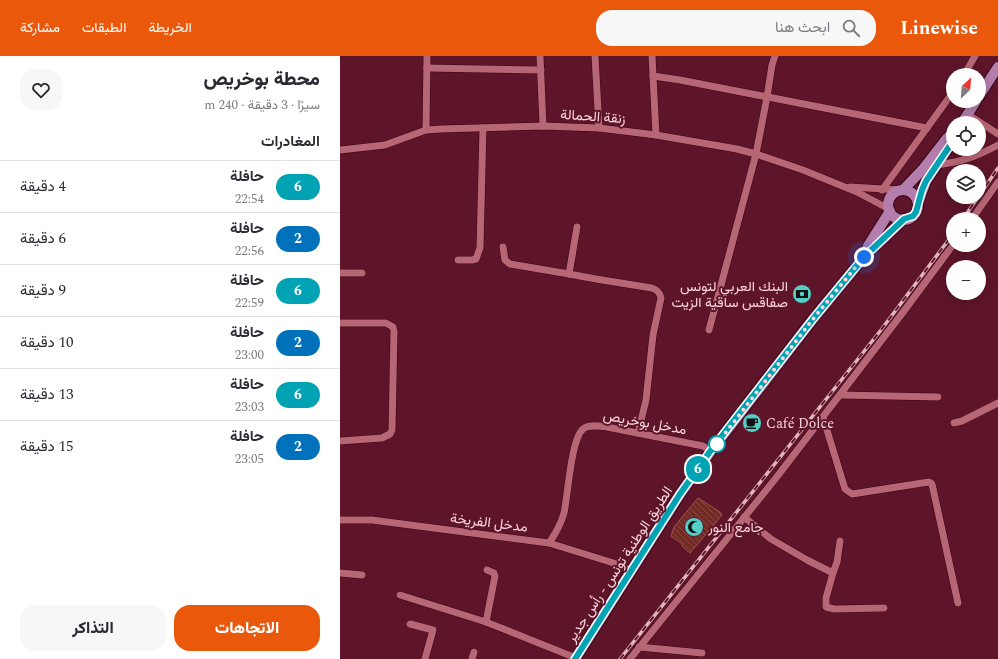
<!DOCTYPE html>
<html lang="ar">
<meta charset="utf-8">
<style>
:root{--surface:#fff;--page:#f7f7f7;--text:#2b2b33;--muted:#7c7c81;--line:#e1e1e2;--accent:#ea580c}
body{margin:0;font-family:Spectral,Vazirmatn,serif;background:var(--page);color:var(--text);direction:rtl;height:100vh;display:flex;flex-direction:column;font-size:15px;white-space:nowrap}
*{box-sizing:border-box;margin:0}
p{font-size:13px;color:var(--muted)}
.icon{flex:none;width:22px;height:22px;fill:none;stroke:currentColor;stroke-width:2;stroke-linecap:round;stroke-linejoin:round}
.map{position:relative;flex:1;overflow:hidden;direction:ltr}
.sheet{display:flex;flex-direction:column;background:var(--surface);width:340px}
.sheet>*{flex:none}
.badge{padding:0 8px;border-radius:13px;font-size:14px;line-height:26px}
.needle{width:26px;rotate:26deg}
.controls{position:absolute;left:606px;top:12px;display:grid;gap:8px}
.controls a{display:grid;place-items:center;width:40px;height:40px;border-radius:50%;background:var(--surface);box-shadow:0 2px 10px #0003;font-size:20px}
.you{position:absolute;width:20px;height:20px;margin:-10px;border:3px solid #fff;border-radius:50%;background:#1a73e8;box-shadow:0 0 0 6px #1a73e833}
.map>.badge{position:absolute;translate:-50% -50%;box-shadow:0 0 0 2px #fff}
h2{padding:0 20px;font-size:15px;line-height:36px}
.round{display:grid;place-items:center;flex:none;width:42px;height:42px;border-radius:16px;background:var(--page)}
.headline{display:flex;align-items:center;justify-content:space-between;height:68px;padding:0 20px}
h1{font-size:19px;font-weight:800;line-height:30px}
.action{display:flex;gap:8px;margin-top:auto;padding:8px 20px}
.action a{flex:1;height:46px;border-radius:16px;background:var(--accent);color:#fff;font-size:16px;font-weight:800;line-height:46px;text-align:center}
.action a+a{background:var(--page);color:var(--text)}
ul{padding:0;list-style:none}
li{display:flex;align-items:center;gap:12px;height:52px;padding:0 20px;border-top:1px solid var(--line)}
li div{flex:1}
li b{display:block;font-size:15px}
li em{font-style:normal}
li .badge{min-width:44px;font-weight:700;text-align:center}
header{display:flex;align-items:center;gap:24px;box-sizing:border-box;height:56px;padding:0 20px;background:var(--accent);color:#fff}
header strong{font-size:19px}
nav{display:flex;gap:22px;margin-inline-start:auto;font-size:14px}
.search{width:280px;height:36px;background:var(--page);display:flex;align-items:center;gap:10px;box-sizing:border-box;padding:0 14px;border-radius:16px;color:var(--muted);font-size:15px}
main{display:flex;flex:1;min-height:0}
.map>svg:first-child{display:block}
.building{fill:url(#building-back-hatch);stroke:#a15249}
.lines{fill:none;stroke-linecap:round;stroke-linejoin:round}
.street-casing{stroke:#3a0314;stroke-width:8}
.primary-casing{stroke:#3a0314;stroke-width:12}
.street{stroke:#b76675;stroke-width:7}
.primary{stroke:#b37dac;stroke-width:10}
.rail-casing{stroke:#e1b5bd;stroke-width:3.5}
.rail{stroke:#5e152a;stroke-width:2;stroke-dasharray:6;stroke-linecap:butt}
.line-casing{stroke:#fff;stroke-width:9}
.line{stroke:#00a3b4;stroke-width:6}
.walk{stroke:#fcd7dc;stroke-width:4;stroke-dasharray:0 7.2}
.stop-dot{fill:#fff;stroke:#00a3b4;stroke-width:2}
.labels{text-anchor:middle;stroke-width:4;stroke-linejoin:round;paint-order:stroke}
.street-label{font-size:14px;fill:#fcd7dc;stroke:#5e152a}
.poi-label{font-size:14px;fill:#fcd7dc;stroke:#5e152a;text-anchor:start}
</style>
<header>
<strong>Linewise</strong>
<div class="search"><svg class="icon" aria-label="search" viewBox="0 0 24 24"><circle cx="10" cy="10" r="6"/><path d="M15 15l6 6"/></svg>ابحث هنا</div>
<nav><a>الخريطة</a><a>الطبقات</a><a>مشاركة</a></nav>
</header>
<main>
<div class="map">
<svg width="658" height="603" viewBox="0 0 658 603">
<defs>
<pattern id="building-back-hatch" width="6" height="6" patternUnits="userSpaceOnUse"><rect width="6" height="6" fill="#742a23"/><path d="M-1 5l2 2M0 0l6 6M5-1l2 2" fill="none" stroke="#894842"/></pattern>
</defs>
<rect width="100%" height="100%" fill="#5e152a"/>
<!-- building -->
<path class="building" d="M358,442L380,456L382,459L350,497L343,491L341,487L331,480L334,471Z"/>
<g class="lines">
<!-- street casing -->
<g class="street-casing">
<g id="street">
<path d="M200,0L203,70"/>
<path d="M255,0L259,72"/>
<path d="M312,0L316,79"/>
<path d="M87,12L201,14"/>
<path d="M624,19L635,0"/>
<path d="M313,20L340,24L587,72"/>
<path d="M627,58L658,78"/>
<path d="M86,74L87,0"/>
<path d="M0,94L45,89L86,74L101,73L203,70L259,72L316,79L397,93L416,98L463,114L517,136L549,153"/>
<path d="M596,109C622,106 635,101 658,89"/>
<path d="M510,131L561,134"/>
<path d="M542,134L613,36"/>
<path d="M632,163L658,126"/>
<path d="M237,171L229,218L256,223L312,232C318,234 320,237 321,242L313,279L306,344L298,377"/>
<path d="M163,191L165,204L170,208L229,218"/>
<path d="M118,204H132L136,203L140,192L143,72"/>
<path d="M0,217H22"/>
<path d="M0,267H46L53,271L54,275L52,374L50,378L42,382L0,385"/>
<path d="M369,274L416,98L427,41L432,9L435,0"/>
<path d="M500,339L598,341"/>
<path d="M483,361L505,433L512,438L589,426L592,428L618,547"/>
<path d="M614,367L622,365L658,347"/>
<path d="M404,461L431,483L467,504L493,517L486,542V551L494,553L544,552"/>
<path d="M0,464H32L209,487L280,509L290,515"/>
<path d="M209,487C216,477 221,468 224,457C228,439 231,383 243,373C249,368 260,370 267,371L363,390L371,395"/>
<path d="M0,517L22,519"/>
<path d="M493,517L497,506L500,485"/>
<path d="M60,539L146,566L236,602"/>
<path d="M146,566L155,520L154,517L147,514"/>
<path d="M70,568L93,574L85,603"/>
<path d="M299,591L362,597"/>
<path d="M132,603L134,596"/>
<path d="M290,603L436,422L564,255L613,189"/>
</g>
</g>
<!-- primary casing -->
<g class="primary-casing">
<g id="primary">
<path d="M639,40L658,11"/>
<path d="M622,67L636,45"/>
<path d="M563,134L583,113L607,82L613,77"/>
<circle cx="563" cy="149" r="15"/>
<path d="M578,147L586,125L611,88"/>
<path d="M525,198L528,190L550,155"/>
<path d="M235,603L340,438L371,395L473,263L524,201L564,163"/>
</g>
</g>
<!-- street -->
<use href="#street" class="street"/>
<!-- primary -->
<use href="#primary" class="primary"/>
<!-- rail casing -->
<g class="rail-casing">
<g id="rail">
<path d="M639,140L658,112"/>
<path d="M623,163L638,141"/>
<path d="M280,603L541,274L613,178"/>
</g>
</g>
<!-- rail -->
<use href="#rail" class="rail"/>
</g>
<g class="lines">
<!-- line casing -->
<g class="line-casing">
<path id="line" d="M235,603L340,438L371,394L473,263L524,201L564,163L573,160L576,156L582,134L586,125L613,85"/>
</g>
<!-- line -->
<use href="#line" class="line"/>
<!-- walk -->
<path class="walk" d="M377,388L473,263L524,201"/>
</g>
<!-- icons -->
<defs>
<g id="bank-disc" transform="scale(1)"><circle r="9.5" fill="#55cec5" stroke="#5e152a"/><path d="M-6-4H6V4H-6ZM0-2.3a2.3 2.3 0 1 0 0 4.6a2.3 2.3 0 1 0 0-4.6Z" fill="#111"/></g>
<g id="cafe-disc" transform="scale(1)"><circle r="9.5" fill="#55cec5" stroke="#5e152a"/><path d="M-5.5-4.5H6V0H3Q3 3.5 0 3.5H-2.5Q-5.5 3.5-5.5 0ZM3-3.2v2h1.7v-2ZM-6 4.5H4V6H-6Z" fill="#111"/></g>
<g id="mosque-disc" transform="scale(1)"><circle r="9.5" fill="#55cec5" stroke="#5e152a"/><path d="M3.5-4.9A6 6 0 1 0 3.5 4.9A5 5 0 1 1 3.5-4.9Z" fill="#111"/></g>
</defs>
<g fill-rule="evenodd">
<use href="#bank-disc" x="462" y="238"/>
<use href="#cafe-disc" x="412" y="367"/>
<use href="#mosque-disc" x="354" y="471"/>
</g>
<!-- markers -->
<circle class="stop-dot" cx="377" cy="388" r="8"/>
<g class="labels">
<!-- street labels -->
<g class="street-label">
<text transform="translate(253 60) rotate(4)" y="5">زنقة الحمالة</text>
<text transform="translate(305 366) rotate(10)" y="5">مدخل بوخريص</text>
<text transform="translate(149 466) rotate(7)" y="5">مدخل الفريخة</text>
<text transform="translate(279 508) rotate(-57)" y="5">الطريق الوطنية تونس - رأس جدير</text>
</g>
<!-- poi labels -->
<g class="poi-label">
<text x="448" y="235" text-anchor="end">البنك العربي لتونس<tspan x="448" dy="16">صفاقس ساقية الزيت</tspan></text>
<text x="426" y="372">Café Dolce</text>
<text x="368" y="476">جامع النور</text>
</g>
</g>
</svg>
<div class="controls">
<a><svg class="needle" viewBox="-14 -14 28 28"><path d="M0-13l5 13h-10z" fill="#e53935"/><path d="M0 13l5-13h-10z" fill="#7c7c81"/></svg></a>
<a><svg class="icon" aria-label="locate" viewBox="0 0 24 24"><circle cx="12" cy="12" r="6"/><path d="M12 2v4M12 18v4M2 12h4M18 12h4"/></svg></a>
<a><svg class="icon" aria-label="layers" viewBox="0 0 24 24"><path d="M12 4l9 5-9 5-9-5zM3 14l9 5 9-5"/></svg></a>
<a>+</a>
<a>−</a>
</div>
<div class="you" style="left:524px;top:201px"></div>
<b class="badge" style="left:358px;top:413px;background:#00a3b4;color:#fff">6</b>
</div>
<section class="sheet">
<div class="headline"><div><h1>محطة بوخريص</h1><p>سيرًا · 3 دقيقة · 240 m</p></div><a class="round"><svg class="icon" aria-label="heart" viewBox="0 0 24 24"><path d="M12 20l-8-8c-3-5 5-10 8-4 3-6 11-1 8 4z"/></svg></a></div>
<h2>المغادرات</h2>
<ul>
<li><span class="badge" style="background:#00a3b4;color:#fff">6</span><div><b>حافلة</b><p>22:54</p></div><em>4 دقيقة</em></li>
<li><span class="badge" style="background:#0072bc;color:#fff">2</span><div><b>حافلة</b><p>22:56</p></div><em>6 دقيقة</em></li>
<li><span class="badge" style="background:#00a3b4;color:#fff">6</span><div><b>حافلة</b><p>22:59</p></div><em>9 دقيقة</em></li>
<li><span class="badge" style="background:#0072bc;color:#fff">2</span><div><b>حافلة</b><p>23:00</p></div><em>10 دقيقة</em></li>
<li><span class="badge" style="background:#00a3b4;color:#fff">6</span><div><b>حافلة</b><p>23:03</p></div><em>13 دقيقة</em></li>
<li><span class="badge" style="background:#0072bc;color:#fff">2</span><div><b>حافلة</b><p>23:05</p></div><em>15 دقيقة</em></li>
</ul>
<div class="action"><a>الاتجاهات</a><a>التذاكر</a></div>
</section>
</main>
